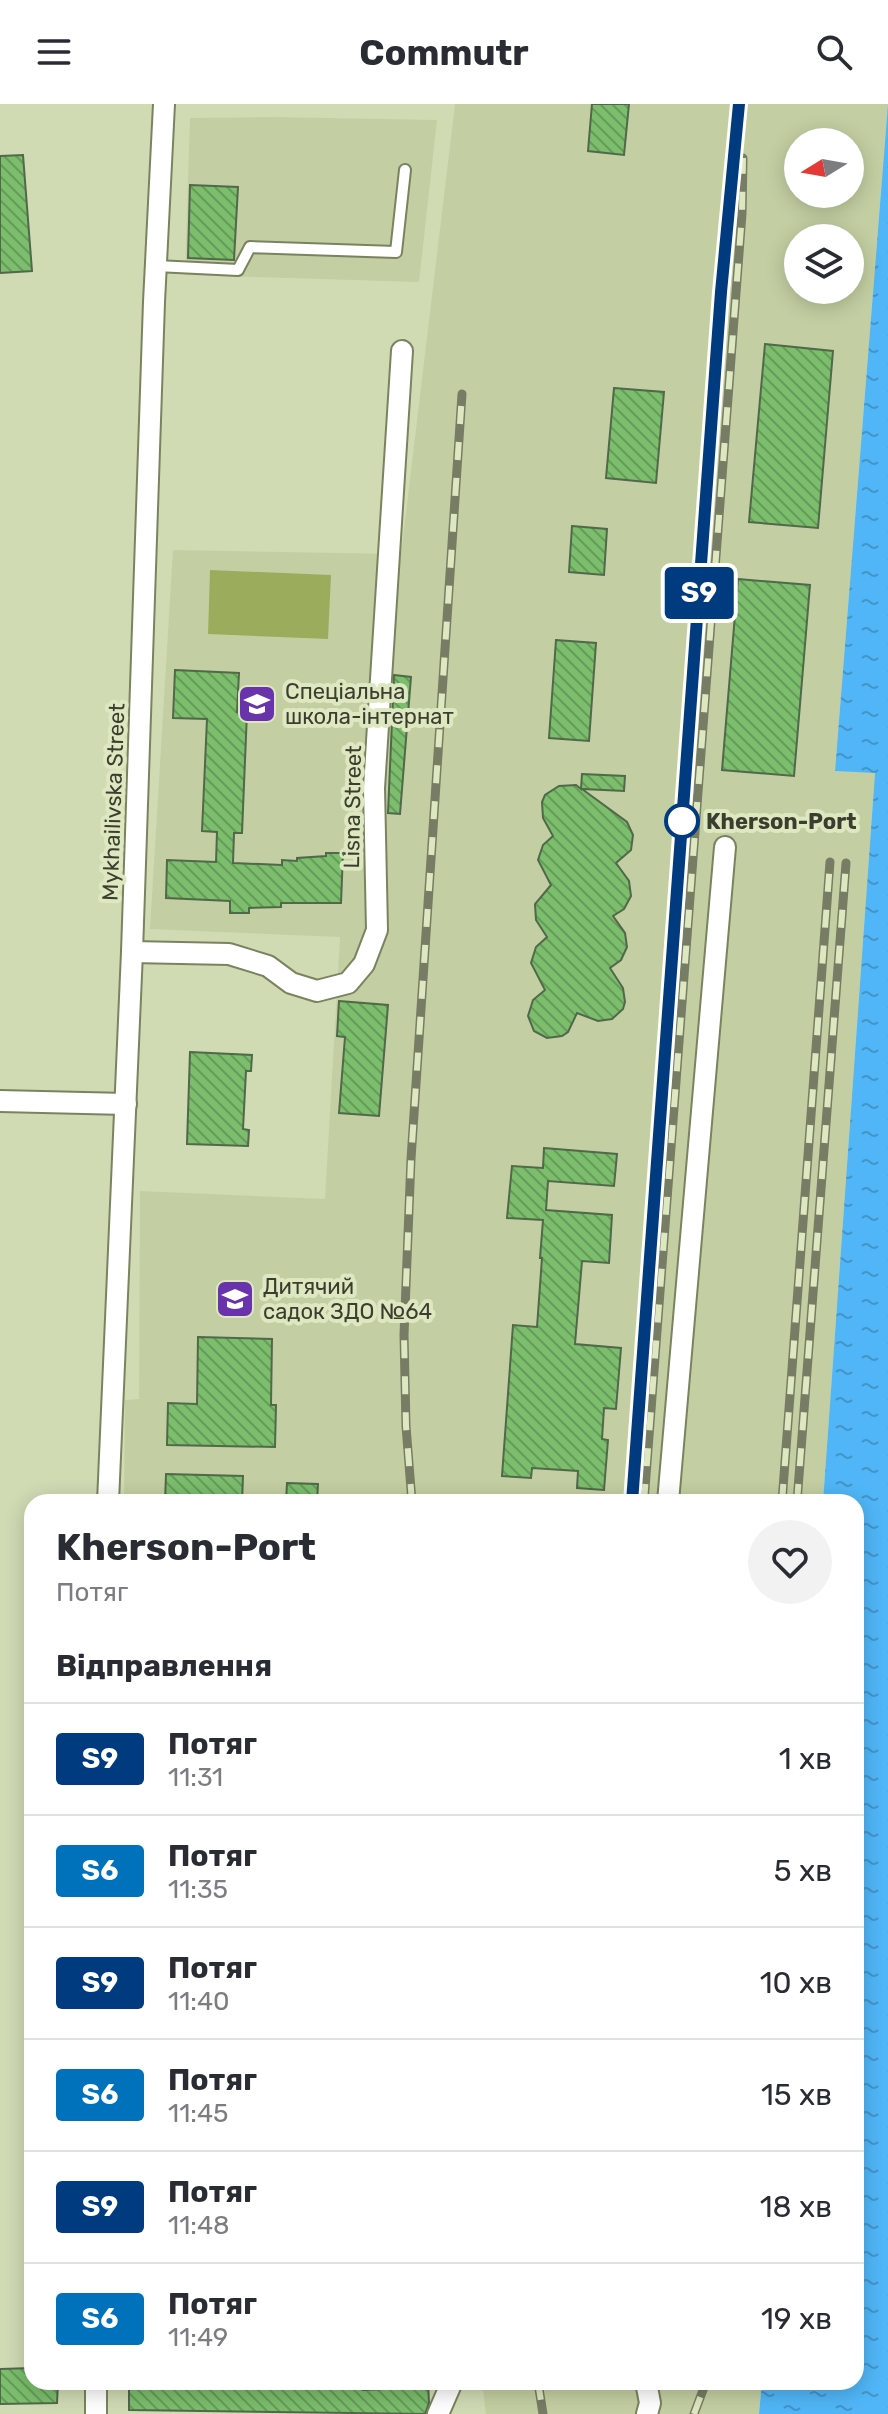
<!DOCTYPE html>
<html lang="uk">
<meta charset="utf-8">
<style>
:root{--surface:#fff;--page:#f2f2f3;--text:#2b2b33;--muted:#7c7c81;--line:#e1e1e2}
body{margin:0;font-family:Rubik,sans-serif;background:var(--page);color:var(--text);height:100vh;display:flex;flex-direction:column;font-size:30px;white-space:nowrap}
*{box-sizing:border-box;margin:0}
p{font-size:26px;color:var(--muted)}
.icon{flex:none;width:44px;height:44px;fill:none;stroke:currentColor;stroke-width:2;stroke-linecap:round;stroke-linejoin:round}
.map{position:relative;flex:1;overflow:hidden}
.side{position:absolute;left:24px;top:1390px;width:840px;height:896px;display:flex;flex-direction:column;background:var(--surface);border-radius:24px;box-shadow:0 4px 20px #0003}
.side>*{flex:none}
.badge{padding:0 16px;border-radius:6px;font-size:28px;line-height:52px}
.needle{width:52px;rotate:259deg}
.controls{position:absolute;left:784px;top:24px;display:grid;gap:16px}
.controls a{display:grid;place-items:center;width:80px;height:80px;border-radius:50%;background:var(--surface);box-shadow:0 4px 20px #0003;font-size:40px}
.map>.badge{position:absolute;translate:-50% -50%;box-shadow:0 0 0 4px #fff}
h2{padding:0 32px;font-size:30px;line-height:72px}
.round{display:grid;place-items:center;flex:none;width:84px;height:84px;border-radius:42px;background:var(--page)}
.head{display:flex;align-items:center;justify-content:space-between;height:136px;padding:0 32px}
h1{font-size:38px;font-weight:700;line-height:60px}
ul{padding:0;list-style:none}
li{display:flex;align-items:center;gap:24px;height:112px;padding:0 32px;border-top:2px solid var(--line)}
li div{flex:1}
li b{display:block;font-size:30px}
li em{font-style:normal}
li .badge{min-width:88px;font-weight:700;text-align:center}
header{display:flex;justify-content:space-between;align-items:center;height:104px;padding:0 32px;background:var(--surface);font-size:36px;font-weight:700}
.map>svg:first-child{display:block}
.built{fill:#c3cfa2;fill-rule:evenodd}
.pitch{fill:#9bad5d}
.water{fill:url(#water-ripples)}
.building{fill:url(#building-back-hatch);stroke:#51684b;stroke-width:2}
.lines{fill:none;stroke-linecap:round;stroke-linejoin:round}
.lane-casing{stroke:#7a835f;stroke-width:14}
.street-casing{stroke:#7a835f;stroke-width:24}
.lane{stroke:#fff;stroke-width:10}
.street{stroke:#fff;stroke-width:20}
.rail-casing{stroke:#767d64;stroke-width:9}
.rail{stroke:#dde8c1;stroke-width:6;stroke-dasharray:18;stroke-linecap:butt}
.line-casing{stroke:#fff;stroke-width:18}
.line{stroke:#003b80;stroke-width:12}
.stop-dot{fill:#fff;stroke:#003b80;stroke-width:4}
.labels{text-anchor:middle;stroke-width:8;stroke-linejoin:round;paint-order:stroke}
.poi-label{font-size:22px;fill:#3a3e2f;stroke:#dde8c1;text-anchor:start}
.street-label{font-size:22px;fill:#3a3e2f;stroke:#dde8c1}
.stop-label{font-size:22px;font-weight:bold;fill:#3a3e2f;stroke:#dde8c1;text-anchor:start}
</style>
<header><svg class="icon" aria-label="menu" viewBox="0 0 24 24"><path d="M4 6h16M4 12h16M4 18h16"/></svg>Commutr<svg class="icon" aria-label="search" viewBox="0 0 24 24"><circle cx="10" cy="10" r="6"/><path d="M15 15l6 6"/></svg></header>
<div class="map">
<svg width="888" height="2310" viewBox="0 0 888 2310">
<defs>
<pattern id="water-ripples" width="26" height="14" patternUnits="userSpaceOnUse" patternTransform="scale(2)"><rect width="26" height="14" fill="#50b6f7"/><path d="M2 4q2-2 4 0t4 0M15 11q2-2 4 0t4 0" fill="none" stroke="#4395c8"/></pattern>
<pattern id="building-back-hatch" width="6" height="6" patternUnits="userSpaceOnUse" patternTransform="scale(2)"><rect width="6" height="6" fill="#7bbe6c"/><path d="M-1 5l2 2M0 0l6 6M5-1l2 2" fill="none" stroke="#669c59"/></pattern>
</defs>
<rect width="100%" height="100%" fill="#d0dbb4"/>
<!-- built -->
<g class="built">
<path d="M455,0H888L835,666L875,668L823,1398H124L125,1296L139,1295L140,1087L325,1095L340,833L150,825L173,446L401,450ZM798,38H850V90H798ZM798,134H850V186H798Z"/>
<path d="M274,13L437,16L419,178L185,171L190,14Z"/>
<path d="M482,2278H762L759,2310H486Z"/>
</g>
<!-- pitch -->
<path class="pitch" d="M210,466L331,471L328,535L208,530Z"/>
<!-- water -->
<path class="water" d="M888,0V2310H759L762,2278H856V1398H823L875,669L835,667Z"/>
<!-- building -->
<g class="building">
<path d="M592,0H629L624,51L588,47Z"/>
<path d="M23,51L32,167L0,169V52Z"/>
<path d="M190,81L238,83L234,156L188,154Z"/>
<path d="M765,240L833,247L818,424L749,418Z"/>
<path d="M614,284L664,288L656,379L606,374Z"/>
<path d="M572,422L607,425L604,471L569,468Z"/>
<path d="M738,475L810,481L794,672L722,666Z"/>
<path d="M556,536L596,539L589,637L549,634Z"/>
<path d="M175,566L239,569L237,608H247L242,729H234L233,759L282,761V756L297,757V754L326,752V749H343L341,799H281V803L249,804V809H230V797L166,794L167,756L216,758L217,728L202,727L207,615L173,614Z"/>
<path d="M394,571L411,573L400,710L388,709Z"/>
<path d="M582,670L625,672L624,687L582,685L627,718L633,731L631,746L616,759L629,777L631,792L624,805L613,812L625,829L627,843L621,856L610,864L623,884L625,898L623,905L612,915L598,917L577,909L568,928L562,932L547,934L534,927L528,912L533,896L545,886L531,859L536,843L547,833L536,816L535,800L551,781L538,756L543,741L553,732L543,714L542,698L545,691L559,682L576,681L581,685Z"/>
<path d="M339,897L388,901L379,1012L339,1009L345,933L337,932Z"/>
<path d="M190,948L252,951L251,967H246L243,1025L249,1026L248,1042L187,1040Z"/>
<path d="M544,1044L617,1050L614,1082L548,1077L546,1106L612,1111L609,1159L582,1157L575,1240L621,1244L616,1305L604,1304L602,1335L608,1336L604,1386L577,1384L578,1367L532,1364L531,1374L502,1372L513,1221L537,1223L542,1154H540L543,1116L507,1114L512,1062L543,1064Z"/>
<path d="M198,1233L272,1235L271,1301H276L275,1343L167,1341L168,1299L197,1300Z"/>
<path d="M166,1370L243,1372L242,1398H165Z"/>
<path d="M287,1379L318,1380L317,1398H286Z"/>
<path d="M32,2264V2278H58L57,2299L0,2300V2265Z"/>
<path d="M129,2278H363V2286L404,2284V2278H428L429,2299L425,2310L129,2306Z"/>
</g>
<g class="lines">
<!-- lane casing -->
<g class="lane-casing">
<path id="lane" d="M156,162L238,166L250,143L396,148L405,66"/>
</g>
<!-- street casing -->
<g class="street-casing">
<g id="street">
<path d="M132,848L229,850L268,862L291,879L317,887L348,879L364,860L377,826L374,684L402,247"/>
<path d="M0,997L126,1000"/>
<path d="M108,1398L132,848L154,198L164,0"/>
<path d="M668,1398L725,743"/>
<path d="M96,2278V2310"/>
<path d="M646,2278L650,2299L647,2310"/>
<path d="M438,2310L452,2278"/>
</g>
</g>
<!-- lane -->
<use href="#lane" class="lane"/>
<!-- street -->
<use href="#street" class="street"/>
<!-- rail casing -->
<g class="rail-casing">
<g id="rail">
<path d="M412,1398L406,1322L404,1231L411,1055L462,290"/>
<path d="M632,1398L728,98L739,0"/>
<path d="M644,1398L742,110L743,54"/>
<path d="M782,1398L830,758"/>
<path d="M797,1398L846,759"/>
<path d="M538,2278L543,2310"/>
<path d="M694,2310L706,2278"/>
</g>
</g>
<!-- rail -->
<use href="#rail" class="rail"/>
</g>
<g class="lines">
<!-- line casing -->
<g class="line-casing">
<path id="line" d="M632,1398L721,188L739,0"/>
</g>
<!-- line -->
<use href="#line" class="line"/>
</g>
<!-- icons -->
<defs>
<g id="school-square" transform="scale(2)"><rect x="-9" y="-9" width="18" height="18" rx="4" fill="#6934ab" stroke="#dde8c1"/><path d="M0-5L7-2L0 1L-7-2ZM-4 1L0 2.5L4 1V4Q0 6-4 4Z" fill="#fff"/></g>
</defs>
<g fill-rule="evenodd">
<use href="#school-square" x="257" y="600"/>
<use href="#school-square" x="235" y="1195"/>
</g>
<!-- markers -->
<circle class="stop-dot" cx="682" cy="717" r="16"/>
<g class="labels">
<!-- poi labels -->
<g class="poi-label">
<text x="285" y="595">Спеціальна<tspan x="285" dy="25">школа-інтернат</tspan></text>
<text x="263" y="1190">Дитячий<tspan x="263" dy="25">садок ЗДО №64</tspan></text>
</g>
<!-- street labels -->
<g class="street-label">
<text transform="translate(113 698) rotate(-88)" y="8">Mykhailivska Street</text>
<text transform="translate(352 703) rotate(-89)" y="8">Lisna Street</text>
</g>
<!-- stop labels -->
<g class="stop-label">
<text x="706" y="725">Kherson-Port</text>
</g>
</g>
</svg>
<div class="controls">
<a><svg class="needle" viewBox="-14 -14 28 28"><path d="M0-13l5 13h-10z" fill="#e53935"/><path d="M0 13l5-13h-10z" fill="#7c7c81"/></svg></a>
<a><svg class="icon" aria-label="layers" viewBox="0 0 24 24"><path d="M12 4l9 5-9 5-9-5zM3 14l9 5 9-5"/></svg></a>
</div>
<b class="badge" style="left:699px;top:489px;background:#003b80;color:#fff">S9</b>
<section class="side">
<div class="head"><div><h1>Kherson-Port</h1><p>Потяг</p></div><a class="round"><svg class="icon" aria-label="heart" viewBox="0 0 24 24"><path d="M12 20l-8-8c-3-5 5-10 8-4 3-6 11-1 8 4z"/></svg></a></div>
<h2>Відправлення</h2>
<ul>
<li><span class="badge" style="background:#003b80;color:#fff">S9</span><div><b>Потяг</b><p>11:31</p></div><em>1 хв</em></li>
<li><span class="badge" style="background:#0072bc;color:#fff">S6</span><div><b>Потяг</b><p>11:35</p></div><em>5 хв</em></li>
<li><span class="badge" style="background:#003b80;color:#fff">S9</span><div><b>Потяг</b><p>11:40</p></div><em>10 хв</em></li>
<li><span class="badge" style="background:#0072bc;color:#fff">S6</span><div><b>Потяг</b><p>11:45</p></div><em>15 хв</em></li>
<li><span class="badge" style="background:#003b80;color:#fff">S9</span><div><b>Потяг</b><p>11:48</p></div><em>18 хв</em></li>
<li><span class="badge" style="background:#0072bc;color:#fff">S6</span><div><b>Потяг</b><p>11:49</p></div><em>19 хв</em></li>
</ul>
</section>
</div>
